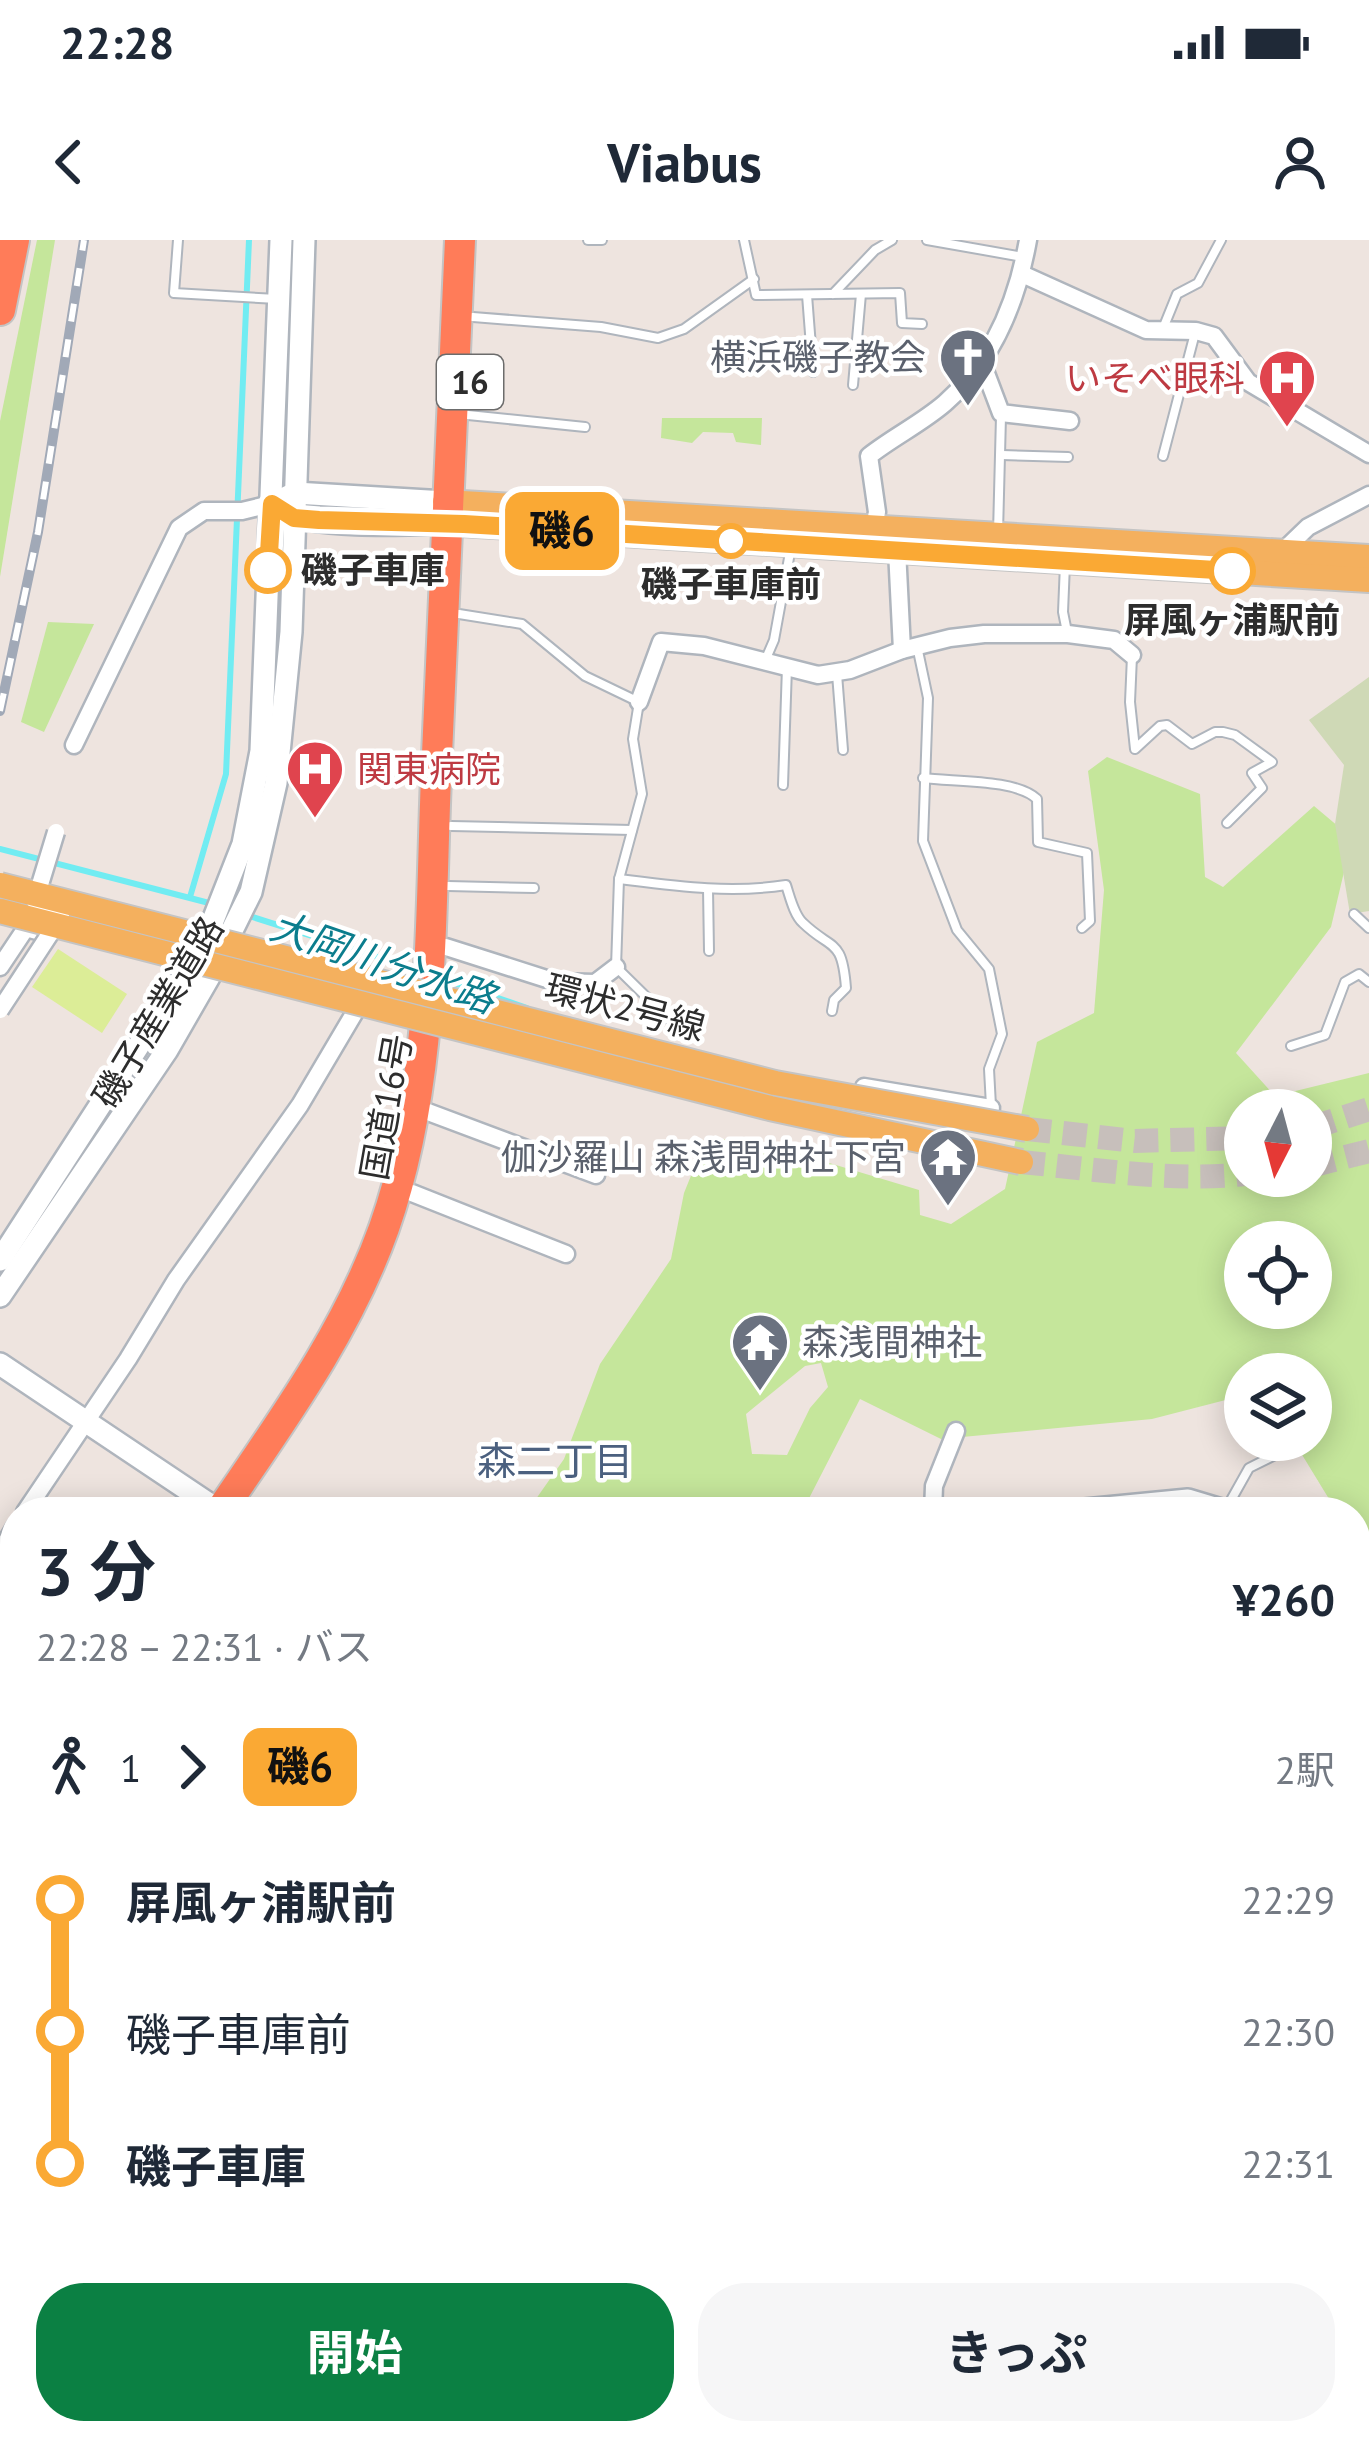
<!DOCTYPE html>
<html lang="ja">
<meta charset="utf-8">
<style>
:root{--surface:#fff;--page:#f6f6f7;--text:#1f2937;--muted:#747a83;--accent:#0b8043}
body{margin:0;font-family:"PT Sans","Noto Sans JP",sans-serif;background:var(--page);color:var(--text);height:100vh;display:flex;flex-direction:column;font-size:45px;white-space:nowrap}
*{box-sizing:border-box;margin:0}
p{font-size:39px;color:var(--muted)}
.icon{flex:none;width:66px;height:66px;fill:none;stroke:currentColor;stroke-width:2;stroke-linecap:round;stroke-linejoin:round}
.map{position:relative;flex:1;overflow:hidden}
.sheet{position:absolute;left:0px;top:1257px;width:1371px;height:948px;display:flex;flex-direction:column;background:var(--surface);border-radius:48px 48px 0 0;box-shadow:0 6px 30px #0003}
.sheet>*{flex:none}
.badge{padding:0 24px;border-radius:18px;font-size:42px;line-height:78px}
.needle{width:78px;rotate:186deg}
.buttons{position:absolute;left:1224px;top:849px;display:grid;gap:24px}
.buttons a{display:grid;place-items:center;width:108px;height:108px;border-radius:50%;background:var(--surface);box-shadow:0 6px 30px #0003;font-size:60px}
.map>.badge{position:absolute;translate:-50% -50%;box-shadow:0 0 0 6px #fff}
.legs{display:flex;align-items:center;gap:18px;height:132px;padding:0 36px;font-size:39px}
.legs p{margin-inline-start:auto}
.headline{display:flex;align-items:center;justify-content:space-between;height:204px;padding:0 36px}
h1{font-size:66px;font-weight:700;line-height:90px}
.primary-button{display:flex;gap:24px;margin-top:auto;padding:24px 36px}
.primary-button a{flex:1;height:138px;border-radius:48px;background:var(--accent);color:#fff;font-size:48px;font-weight:700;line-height:138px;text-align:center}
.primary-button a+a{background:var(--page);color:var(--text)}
ul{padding:0 36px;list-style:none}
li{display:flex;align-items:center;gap:42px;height:132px;font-size:45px}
li i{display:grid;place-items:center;width:18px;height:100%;margin:0 15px;background:currentColor}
li i::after{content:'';width:30px;height:30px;margin:-15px;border:9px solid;border-radius:50%;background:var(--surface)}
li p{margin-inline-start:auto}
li:first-child i{background:linear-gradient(#0000 50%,currentColor 0)}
li:last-child i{background:linear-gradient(currentColor 50%,#0000 0)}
.status{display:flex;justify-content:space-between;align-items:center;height:84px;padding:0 60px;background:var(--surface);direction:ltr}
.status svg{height:33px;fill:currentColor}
header{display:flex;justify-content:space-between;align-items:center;height:156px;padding:0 36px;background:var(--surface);font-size:54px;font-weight:700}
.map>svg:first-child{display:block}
.green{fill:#c5e69b;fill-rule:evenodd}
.cemetery{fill:#cfd9b6}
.pitch{fill:#dced97}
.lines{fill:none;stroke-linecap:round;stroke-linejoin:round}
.stream{stroke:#71ecf2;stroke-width:6}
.primary-tunnel{stroke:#c7bfbb;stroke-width:24;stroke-dasharray:24 12;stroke-linecap:butt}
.lane-casing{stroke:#afb5bd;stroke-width:12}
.street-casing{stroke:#afb5bd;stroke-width:21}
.secondary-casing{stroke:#afb5bd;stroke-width:26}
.primary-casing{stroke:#c4c4c4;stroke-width:28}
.highway-casing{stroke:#c4c4c4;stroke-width:34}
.lane{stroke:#fff;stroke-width:8}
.street{stroke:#fff;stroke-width:16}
.secondary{stroke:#fff;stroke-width:21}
.primary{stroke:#f4b05e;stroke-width:24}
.highway{stroke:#ff7c59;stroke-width:30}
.rail-casing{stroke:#a1a9b7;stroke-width:10}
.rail{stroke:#fff;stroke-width:6;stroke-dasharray:18;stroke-linecap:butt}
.street-bridge-casing{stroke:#afb5bd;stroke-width:21;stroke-linecap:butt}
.primary-bridge-casing{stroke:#c4c4c4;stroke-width:28;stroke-linecap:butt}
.street-bridge{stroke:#fff;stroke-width:16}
.primary-bridge{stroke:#f4b05e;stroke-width:24}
.line-1-casing{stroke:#fff;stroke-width:27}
.line-1{stroke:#faa934;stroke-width:18}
.stop-1-dot{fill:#fff;stroke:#faa934;stroke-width:6}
.labels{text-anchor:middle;stroke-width:9;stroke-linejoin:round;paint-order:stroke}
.shield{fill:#fff;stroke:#6c6c6c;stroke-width:3}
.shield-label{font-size:33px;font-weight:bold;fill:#2d2d2d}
.worship-label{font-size:36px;fill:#5b616d;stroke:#fff;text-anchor:end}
.health-label{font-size:36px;fill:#be3a42;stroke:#fff;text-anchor:end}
.stop-label{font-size:36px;font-weight:bold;fill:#2d2d2d;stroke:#fff}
.street-label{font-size:36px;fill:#2d2d2d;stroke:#fff}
.water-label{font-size:39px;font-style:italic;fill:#0b7d8d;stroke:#fff}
.neighbourhood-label{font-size:39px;fill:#4b607f;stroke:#fff}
</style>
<div class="status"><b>22:28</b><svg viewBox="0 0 49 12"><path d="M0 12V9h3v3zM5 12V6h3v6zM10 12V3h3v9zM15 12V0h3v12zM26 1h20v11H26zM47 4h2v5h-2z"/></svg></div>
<header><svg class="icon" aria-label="back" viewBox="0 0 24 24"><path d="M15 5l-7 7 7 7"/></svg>Viabus<svg class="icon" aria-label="person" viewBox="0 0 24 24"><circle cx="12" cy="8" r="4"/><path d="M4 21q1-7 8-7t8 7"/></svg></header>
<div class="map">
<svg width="1369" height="2205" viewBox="0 0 1369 2205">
<rect width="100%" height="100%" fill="#eee4df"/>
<!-- green -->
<g class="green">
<path d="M37,0H55L0,337V181Z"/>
<path d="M662,178H762L761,205L736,202L733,193L703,192L692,203L661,198Z"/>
<path d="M48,382L94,384L44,492L21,482Z"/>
<path d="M1107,517L1200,554L1205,637L1223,647L1314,566L1352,598L1331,687L1236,813L1275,856L1369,833V1329L1356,1306V1272H1337L1293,1200H1311V1134H1245V1155L1152,1179L941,1199L860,1159L802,1272H541L531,1266L564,1219L600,1124L671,1019L684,953L707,896L796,913L919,950L920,975L951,984L1005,949L1037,802L1094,773L1104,650L1088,531ZM1245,870H1311V936H1245ZM1245,1002H1311V1068H1245ZM821,1123L828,1147L810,1168L787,1215L752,1214L746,1174L805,1126Z"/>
<path d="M15,2003V2163L0,2167V2007Z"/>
</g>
<!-- cemetery -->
<path class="cemetery" d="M1369,437V671L1350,674L1335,584L1344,525L1309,480Z"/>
<!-- pitch -->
<path class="pitch" d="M58,709L127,754L102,793L32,747Z"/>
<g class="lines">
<!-- stream -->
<g class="stream">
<path d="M0,609L213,664"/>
<path d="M190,657L226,534L249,0"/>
<path d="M243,674L419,730"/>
<path d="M437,737L527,768"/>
</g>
<!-- primary-tunnel -->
<g class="primary-tunnel">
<path d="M1311,888L1369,869"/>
<path d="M1027,889L1135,901L1245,898"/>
<path d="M1021,922C1094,929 1172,942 1245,934"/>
<path d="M1311,926L1369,911"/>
</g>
<!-- lane casing -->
<g class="lane-casing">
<g id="lane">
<path d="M178,0L174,53L277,59"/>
<path d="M588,0H602"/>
<path d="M744,0L756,55L900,53L902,83L922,84"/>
<path d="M927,0L1023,17"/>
<path d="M833,54L875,10L892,0"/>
<path d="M807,55L813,132"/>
<path d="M473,77L601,87L658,98L684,89L754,39"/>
<path d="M1162,91L1177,54L1198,43L1221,0"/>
<path d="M853,145L861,54"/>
<path d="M468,175L585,187"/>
<path d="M1002,215L1068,217"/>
<path d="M1163,216L1195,93"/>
<path d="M998,293L1001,176"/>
<path d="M1065,324L1063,372L1067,392"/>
<path d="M459,374L522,384L585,436L639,462L633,499L642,554L619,639L616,727L680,790"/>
<path d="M917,406L928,458L923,601L957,690L989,729L1002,794L989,829L991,866"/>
<path d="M1132,416L1130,462L1135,509L1160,486L1167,485L1192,504L1215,492H1223L1235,495L1272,522L1252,533L1262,548L1227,583"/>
<path d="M765,421L774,400L791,307"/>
<path d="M837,434L843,510"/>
<path d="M923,538C955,542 1016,539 1037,559L1038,602L1087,613L1090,681L1082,688"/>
<path d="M783,545L787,427"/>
<path d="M451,586L632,590"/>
<path d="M619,639C675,646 730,654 786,645C790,657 794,675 803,683C832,711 842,697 846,748L834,760L832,771"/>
<path d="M448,646L534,648"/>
<path d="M708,649L709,711"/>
<path d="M1354,674L1369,688"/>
<path d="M1291,806L1325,795L1345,742L1359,734L1369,742"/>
<path d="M1226,1269L1249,1228L1283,1211"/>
<path d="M0,1664L15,1673"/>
</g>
</g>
<!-- street casing -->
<g class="street-casing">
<g id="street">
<path d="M1022,34L1146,90L1196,91L1214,96L1248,142L1369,214"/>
<path d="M981,120L1001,173L1070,181"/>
<path d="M874,287L877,272L869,216C893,197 922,183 945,163C993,121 1017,61 1028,0"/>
<path d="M897,310L902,410"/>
<path d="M1282,312L1308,287L1369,255"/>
<path d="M639,462L661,402L704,406L818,435L850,430L902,410L950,398L984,394H1068L1114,400L1132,415"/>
<path d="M74,505L179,288L204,271H242L271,264"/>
<path d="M446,707L556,742L595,743L616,727"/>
<path d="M0,727L26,688L44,693"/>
<path d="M864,847L991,868"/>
<path d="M428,872L596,935"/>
<path d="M412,953L566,1014"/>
<path d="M25,1272L128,1119L176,1040L300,865L355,772"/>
<path d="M933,1272L934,1246L956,1191"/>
<path d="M0,1312L15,1287"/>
<path d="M0,1414L15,1425"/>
<path d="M0,1931L8,1937L15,1926"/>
<path d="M1268,2190L1271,2205"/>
<path d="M1355,2205L1369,2192"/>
</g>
</g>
<!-- secondary casing -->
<g class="secondary-casing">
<g id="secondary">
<path d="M283,259L295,253L445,262"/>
<path d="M285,272C311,288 409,284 444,283"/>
<path d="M0,1020L203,706L243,604L261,511L281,0"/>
<path d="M0,1056L167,810L209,737L251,652L276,543L291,392L304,0"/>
<path d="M0,1124L221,1272"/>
<path d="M1064,1272L1188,1260L1228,1272"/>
<path d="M1356,1526L1369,1559"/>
<path d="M1356,1625L1369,1623"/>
<path d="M1038,2190L1041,2205"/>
</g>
</g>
<!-- primary casing -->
<g class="primary-casing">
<g id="primary">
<path d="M445,262L1369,317"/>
<path d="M444,283L1369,340"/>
</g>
</g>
<!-- highway casing -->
<g class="highway-casing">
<g id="highway">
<path d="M0,70L14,0"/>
<path d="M220,1272C281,1182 347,1092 384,988C434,847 430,686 436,537C443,358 451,179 460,0"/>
<path d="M0,1598L15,1575"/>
<path d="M0,1637L15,1615"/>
</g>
</g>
<!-- lane -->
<use href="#lane" class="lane"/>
<!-- street -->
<use href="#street" class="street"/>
<!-- secondary -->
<use href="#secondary" class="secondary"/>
<!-- primary -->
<use href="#primary" class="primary"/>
<!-- highway -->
<use href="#highway" class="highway"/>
<!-- rail casing -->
<g class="rail-casing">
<path id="rail" d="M0,471L38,292L84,0"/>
</g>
<!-- rail -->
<use href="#rail" class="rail"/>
<!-- street-bridge casing -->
<g class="street-bridge-casing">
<path id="street-bridge" d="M0,770L61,677L35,661L56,592"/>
</g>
<!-- primary-bridge casing -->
<g class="primary-bridge-casing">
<g id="primary-bridge">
<path d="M0,645L775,843L1027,889"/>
<path d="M0,671L770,868L1021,922"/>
</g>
</g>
<!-- street-bridge -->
<use href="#street-bridge" class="street-bridge"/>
<!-- primary-bridge -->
<use href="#primary-bridge" class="primary-bridge"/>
</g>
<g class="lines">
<!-- line-1 casing -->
<g class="line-1-casing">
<path id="line-1" d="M268,330L272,264L294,278L319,280L464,284L1232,331"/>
</g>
<!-- line-1 -->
<use href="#line-1" class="line-1"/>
</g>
<!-- icons -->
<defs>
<g id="church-pin" transform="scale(3)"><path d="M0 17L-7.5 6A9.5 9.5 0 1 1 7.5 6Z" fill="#6b7280" stroke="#fff"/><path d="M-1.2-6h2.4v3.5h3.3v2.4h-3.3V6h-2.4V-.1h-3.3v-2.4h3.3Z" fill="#fff"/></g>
<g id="hospital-pin" transform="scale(3)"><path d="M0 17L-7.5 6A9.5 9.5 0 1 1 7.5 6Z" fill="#e0444e" stroke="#fff"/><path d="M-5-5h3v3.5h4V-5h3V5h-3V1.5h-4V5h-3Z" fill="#fff"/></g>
<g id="temple-pin" transform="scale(3)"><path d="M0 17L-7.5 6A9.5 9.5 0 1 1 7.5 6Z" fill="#6b7280" stroke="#fff"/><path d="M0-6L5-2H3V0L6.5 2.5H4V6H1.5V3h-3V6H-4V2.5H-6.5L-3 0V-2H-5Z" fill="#fff"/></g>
</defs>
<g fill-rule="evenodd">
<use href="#church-pin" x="968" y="117"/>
<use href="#hospital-pin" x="1287" y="138"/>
<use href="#hospital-pin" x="315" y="529"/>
<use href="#temple-pin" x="948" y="917"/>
<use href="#temple-pin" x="760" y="1102"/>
</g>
<!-- markers -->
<g class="stop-1-dot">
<circle cx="731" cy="301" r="15"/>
<circle cx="268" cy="330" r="21"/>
<circle cx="1232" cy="331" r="21"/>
</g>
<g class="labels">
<!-- shield labels -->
<rect class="shield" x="437" y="115" width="66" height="54" rx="9"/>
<g class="shield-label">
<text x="470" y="154">16</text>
</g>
<!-- worship labels -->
<g class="worship-label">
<text x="926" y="130">横浜磯子教会</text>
<text x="906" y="930">伽沙羅山 森浅間神社下宮</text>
<text x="802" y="1115" text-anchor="start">森浅間神社</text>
</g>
<!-- health labels -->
<g class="health-label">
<text x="1245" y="151">いそべ眼科</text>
<text x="357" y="542" text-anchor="start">関東病院</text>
</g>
<!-- stop labels -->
<g class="stop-label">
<text x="301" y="343" text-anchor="start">磯子車庫</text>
<text x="731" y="357">磯子車庫前</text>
<text x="1232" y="393">屏風ヶ浦駅前</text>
</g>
<!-- street labels -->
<g class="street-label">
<text transform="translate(625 767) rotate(15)" y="13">環状2号線</text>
<text transform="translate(158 772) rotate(-59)" y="13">磯子産業道路</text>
<text transform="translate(386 867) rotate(-80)" y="13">国道16号</text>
</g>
<!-- water labels -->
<g class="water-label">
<text transform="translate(383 722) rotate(19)" y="14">大岡川分水路</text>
</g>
<!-- neighbourhood labels -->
<g class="neighbourhood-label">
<text x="555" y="1235">森二丁目</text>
</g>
</g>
</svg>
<div class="buttons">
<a><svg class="needle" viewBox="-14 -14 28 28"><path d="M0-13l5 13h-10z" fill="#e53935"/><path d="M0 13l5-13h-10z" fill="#747a83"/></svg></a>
<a><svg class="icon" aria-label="locate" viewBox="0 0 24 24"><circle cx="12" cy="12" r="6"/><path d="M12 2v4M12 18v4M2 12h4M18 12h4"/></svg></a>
<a><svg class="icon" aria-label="layers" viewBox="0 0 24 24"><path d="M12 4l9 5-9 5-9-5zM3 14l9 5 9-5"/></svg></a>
</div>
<b class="badge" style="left:562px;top:291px;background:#faa934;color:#111">磯6</b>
<section class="sheet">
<div class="headline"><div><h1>3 分</h1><p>22:28 – 22:31 · バス</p></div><b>¥260</b></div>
<div class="legs"><svg class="icon" aria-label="walk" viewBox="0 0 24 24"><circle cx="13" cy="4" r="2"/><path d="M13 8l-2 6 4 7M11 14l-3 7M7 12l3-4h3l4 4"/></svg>1<svg class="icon" aria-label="forward" viewBox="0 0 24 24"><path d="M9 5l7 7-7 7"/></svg><b class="badge" style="background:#faa934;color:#111">磯6</b><p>2駅</p></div>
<ul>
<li><i style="color:#faa934"></i><b>屏風ヶ浦駅前</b><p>22:29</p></li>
<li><i style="color:#faa934"></i><span>磯子車庫前</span><p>22:30</p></li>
<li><i style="color:#faa934"></i><b>磯子車庫</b><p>22:31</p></li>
</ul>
<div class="primary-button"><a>開始</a><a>きっぷ</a></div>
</section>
</div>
